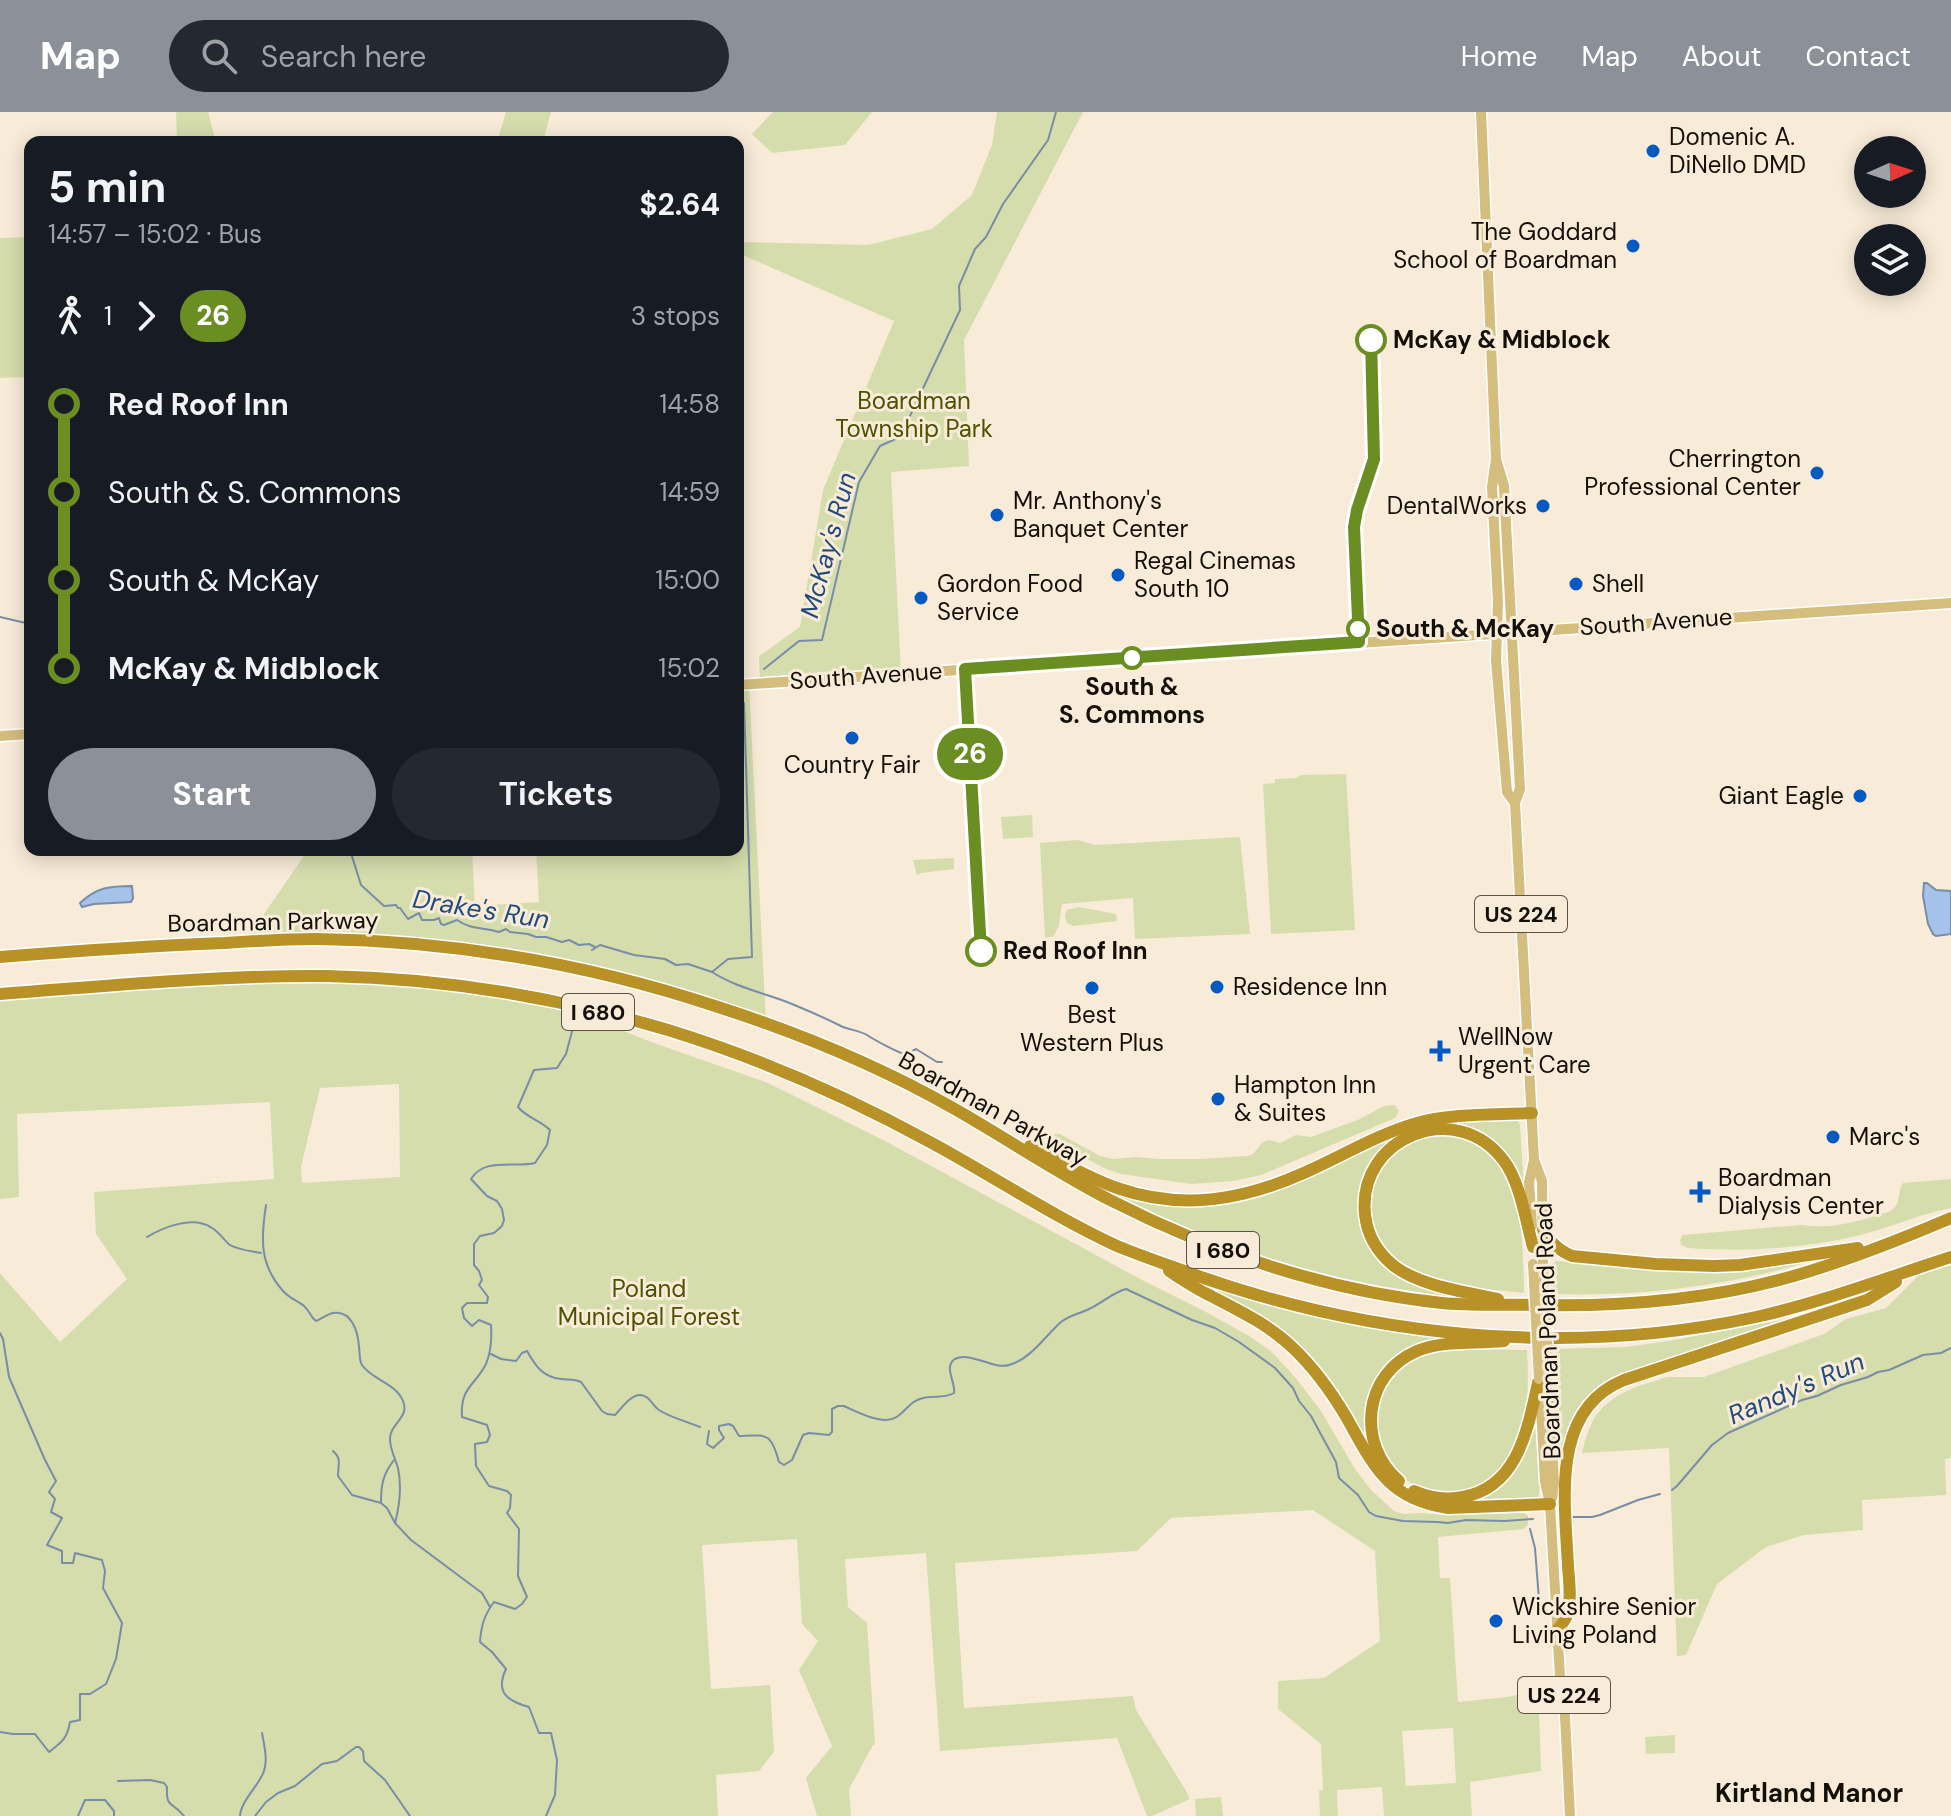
<!DOCTYPE html>
<meta charset="utf-8">
<style>
:root{--surface:#171b24;--page:#242831;--text:#f1f3f6;--muted:#9ea1a6;--accent:#8c9099}
body{margin:0;font-family:"DM Sans",sans-serif;background:var(--page);color:var(--text);height:100vh;display:flex;flex-direction:column;font-size:30px;white-space:nowrap}
*{box-sizing:border-box;margin:0}
p{font-size:26px;color:var(--muted)}
.icon{flex:none;width:44px;height:44px;fill:none;stroke:currentColor;stroke-width:2;stroke-linecap:round;stroke-linejoin:round}
.map{position:relative;flex:1;overflow:hidden}
.side{position:absolute;left:24px;top:24px;width:720px;height:720px;display:flex;flex-direction:column;background:var(--surface);border-radius:16px;box-shadow:0 4px 20px #0003}
.side>*{flex:none}
.badge{padding:0 16px;border-radius:26px;font-size:28px;line-height:52px}
.needle{width:52px;rotate:87deg}
.controls{position:absolute;left:1854px;top:24px;display:grid;gap:16px}
.controls a{display:grid;place-items:center;width:72px;height:72px;border-radius:50%;background:var(--surface);box-shadow:0 4px 20px #0003;font-size:40px}
.map>.badge{position:absolute;translate:-50% -50%;box-shadow:0 0 0 4px #fff}
.legs{display:flex;align-items:center;gap:12px;height:88px;padding:0 24px;font-size:26px}
.legs p{margin-inline-start:auto}
.summary{display:flex;align-items:center;justify-content:space-between;height:136px;padding:0 24px}
h1{font-size:44px;font-weight:700;line-height:60px}
.primary-button{display:flex;gap:16px;margin-top:auto;padding:16px 24px}
.primary-button a{flex:1;height:92px;border-radius:48px;background:var(--accent);color:#fff;font-size:32px;font-weight:700;line-height:92px;text-align:center}
.primary-button a+a{background:var(--page);color:var(--text)}
ul{padding:0 24px;list-style:none}
li{display:flex;align-items:center;gap:28px;height:88px;font-size:30px}
li i{display:grid;place-items:center;width:12px;height:100%;margin:0 10px;background:currentColor}
li i::after{content:'';width:20px;height:20px;margin:-10px;border:6px solid;border-radius:50%;background:var(--surface)}
li p{margin-inline-start:auto}
li:first-child i{background:linear-gradient(#0000 50%,currentColor 0)}
li:last-child i{background:linear-gradient(currentColor 50%,#0000 0)}
header{display:flex;align-items:center;gap:48px;box-sizing:border-box;height:112px;padding:0 40px;background:var(--accent);color:#fff}
header strong{font-size:38px}
nav{display:flex;gap:44px;margin-inline-start:auto;font-size:28px}
.search{width:560px;height:72px;background:var(--page);display:flex;align-items:center;gap:20px;box-sizing:border-box;padding:0 28px;border-radius:44px;color:var(--muted);font-size:30px}
.map>svg:first-child{display:block}
.green{fill:#d5ddad;fill-rule:evenodd}
.water{fill:#a4c2ea;stroke:#798da6;stroke-width:2}
.lines{fill:none;stroke-linecap:round;stroke-linejoin:round}
.stream{stroke:#798da6;stroke-width:2}
.major-casing{stroke:#fff;stroke-width:13}
.highway-casing{stroke:#fff;stroke-width:15}
.major{stroke:#d4bd7d;stroke-width:10}
.highway{stroke:#b89127;stroke-width:12}
.major-bridge-casing{stroke:#fff;stroke-width:13;stroke-linecap:butt}
.major-bridge{stroke:#d4bd7d;stroke-width:10}
.line-1-casing{stroke:#fff;stroke-width:18}
.line-1{stroke:#6b8e23;stroke-width:12}
.poi-dot{fill:#0559c3;stroke:#f8ecd8;stroke-width:3}
.stop-1-dot{fill:#fff;stroke:#6b8e23;stroke-width:4}
.labels{text-anchor:middle;stroke-width:6;stroke-linejoin:round;paint-order:stroke}
.shield{fill:#f8ecd8;stroke:#585247;stroke-width:2}
.shield-label{font-size:22px;font-weight:bold;fill:#141009}
.poi-label{font-size:24px;fill:#141009;stroke:#f8ecd8;text-anchor:start}
.stop-label{font-size:24px;font-weight:bold;fill:#141009;stroke:#f8ecd8;text-anchor:start}
.park-label{font-size:24px;fill:#4c5300;stroke:#f8ecd8}
.street-label{font-size:24px;fill:#141009;stroke:#f8ecd8}
.water-label{font-size:26px;font-style:italic;fill:#244b7e;stroke:#f8ecd8}
.neighbourhood-label{font-size:26px;font-weight:bold;fill:#141009;stroke:#f8ecd8}
</style>
<header>
<strong>Map</strong>
<div class="search"><svg class="icon" aria-label="search" viewBox="0 0 24 24"><circle cx="10" cy="10" r="6"/><path d="M15 15l6 6"/></svg>Search here</div>
<nav><a>Home</a><a>Map</a><a>About</a><a>Contact</a></nav>
</header>
<div class="map">
<svg width="1951" height="1704" viewBox="0 0 1951 1704">
<rect width="100%" height="100%" fill="#f8ecd8"/>
<!-- green -->
<g class="green">
<path d="M176,0H208L216,30H177Z"/>
<path d="M506,0H551L543,30H497Z"/>
<path d="M773,0H872L845,33L772,41L752,22Z"/>
<path d="M997,0H1083L964,228L969,354L891,360L901,562L760,571L759,544L800,515L823,378L894,209L738,141V130L868,133L932,117L972,83L992,33Z"/>
<path d="M30,125V265L0,266V126Z"/>
<path d="M749,572L766,911L717,894L463,837L245,830L308,738H472L475,794L539,790L536,738H738V573Z"/>
<path d="M1346,662L1355,818L1271,822L1263,672L1275,671V667L1296,666L1301,663Z"/>
<path d="M1032,703L1033,725L1003,727L1001,705Z"/>
<path d="M1240,725L1250,822L1135,827L1133,786L1062,792L1059,813L1054,824L1045,826L1040,731L1078,728L1095,733Z"/>
<path d="M954,746V757L921,761L917,763L913,748Z"/>
<path d="M1079,795L1116,802L1117,809L1073,814L1067,811L1065,805L1066,798Z"/>
<path d="M327,864L545,888L654,931L768,971L885,1029L1142,1168L1206,1200L1249,1224L1271,1239L1295,1265L1321,1299L1355,1357L1371,1378L1394,1399L1403,1402L1421,1401L1445,1403L1524,1401L1528,1404V1412L1524,1417L1438,1425L1440,1466H1450L1458,1590L1508,1585L1521,1582L1530,1583L1539,1601L1541,1659L1470,1670L1472,1704H1384L1382,1675L1337,1678L1338,1704H1320L1319,1679L1323,1678L1321,1632L1278,1597V1569L1324,1566L1380,1529L1375,1439L1313,1398L1171,1406L1137,1439L955,1451L964,1596L1133,1584L1136,1598L1185,1677L1190,1687L1152,1704H1147L1117,1626L940,1639L926,1441L845,1447L848,1495L867,1511L875,1632L873,1633L849,1677L851,1704H817L806,1666L832,1634L799,1558L818,1529L802,1512L797,1427L702,1433L711,1577L770,1573L774,1640L759,1659L716,1663L718,1704H0V1161L60,1230L127,1167L96,1122L94,1080L274,1067L270,990L17,1002L19,1085L0,1087V882ZM399,972L400,1065L302,1071L301,1055L320,976ZM1453,1616L1456,1671L1406,1674L1402,1619Z"/>
<path d="M1395,993L1399,999L1395,1006L1261,1063L1233,1069L1191,1072L1121,1062L1106,1057L1057,1031L1054,1022H1060L1100,1044L1113,1047L1135,1045L1159,1047H1200L1247,1044L1253,1042L1263,1030L1269,1028L1280,1031L1296,1023L1311,1025L1360,1007L1384,994Z"/>
<path d="M1514,1007L1518,1009L1520,1013L1524,1078L1509,1048L1445,1012L1444,1009Z"/>
<path d="M1440,1021C1450,1023 1462,1023 1471,1027C1477,1029 1482,1034 1487,1038C1524,1067 1523,1138 1524,1181C1483,1176 1435,1175 1399,1151C1357,1124 1363,1064 1400,1035C1411,1026 1426,1024 1440,1021Z"/>
<path d="M1404,1022L1366,1065L1376,1140L1452,1180V1185C1415,1180 1379,1174 1343,1166C1262,1148 1185,1118 1112,1081L1113,1079L1208,1092L1391,1023Z"/>
<path d="M1951,1067V1096C1918,1102 1888,1117 1856,1124C1801,1137 1744,1140 1688,1136L1681,1133L1680,1128L1683,1123L1802,1113C1829,1117 1853,1111 1878,1103C1884,1101 1891,1100 1895,1095C1901,1088 1897,1079 1903,1071Z"/>
<path d="M1951,1145V1346L1945,1347L1946,1383L1862,1388L1863,1418L1804,1423L1766,1435L1717,1472L1686,1543L1677,1544L1669,1336L1582,1341L1586,1325L1594,1306L1603,1295L1617,1284L1633,1276L1667,1265H1704L1824,1222L1846,1207L1886,1196L1930,1152Z"/>
<path d="M1808,1147L1809,1150C1726,1174 1639,1185 1553,1182L1551,1153L1556,1149L1699,1160L1752,1158L1773,1153Z"/>
<path d="M1211,1176L1331,1208L1373,1217L1442,1226V1228L1379,1269L1371,1340L1324,1263L1209,1178Z"/>
<path d="M1787,1207L1788,1210L1617,1265C1576,1286 1574,1311 1562,1352L1555,1237L1626,1235L1668,1229Z"/>
<path d="M1453,1237L1527,1238C1530,1284 1528,1352 1480,1374C1468,1379 1458,1383 1445,1381C1428,1378 1413,1375 1400,1363C1365,1331 1371,1272 1412,1248C1425,1240 1439,1239 1453,1237Z"/>
<path d="M1535,1312C1536,1334 1543,1367 1538,1387L1463,1393V1389L1493,1378L1533,1313Z"/>
<path d="M1675,1623V1641L1646,1642L1645,1625Z"/>
<path d="M1221,1685L1223,1704H1196L1195,1687Z"/>
</g>
<!-- water -->
<g class="water">
<path d="M1924,771H1927L1936,778L1951,779V822L1936,824L1933,822L1928,812L1923,784Z"/>
<path d="M132,774L133,786L131,790L94,792L82,795L80,791C97,775 110,774 132,774Z"/>
</g>
<g class="lines">
<!-- stream -->
<g class="stream">
<path d="M0,505L30,512"/>
<path d="M764,557L799,529L822,528L859,370L880,334L900,325L960,198L959,174L975,137L986,125L1003,92L1048,28L1056,0"/>
<path d="M350,738L361,773L384,794L396,793L398,796H400L408,807L419,801L422,808H434L439,806L441,812L444,813L457,808C471,818 484,815 499,820L506,817L510,820L528,822L536,825H546L562,830L569,828L579,833L589,832L595,835"/>
<path d="M592,838L600,833L634,843L665,847L676,853L688,852L712,860L728,847L752,845L744,591"/>
<path d="M712,860C737,876 765,881 792,892C809,899 827,907 843,915C851,918 860,919 867,923C873,927 898,941 905,942C909,942 912,939 916,937L937,950H942"/>
<path d="M266,1093C261,1126 259,1152 283,1179C289,1186 298,1189 304,1194C310,1199 310,1205 316,1209C322,1207 327,1202 333,1201C352,1198 358,1220 359,1235C360,1241 359,1248 362,1253C372,1268 396,1271 403,1289C410,1306 390,1311 390,1327C390,1337 395,1346 398,1356C402,1375 400,1392 395,1411"/>
<path d="M147,1125C164,1115 193,1103 212,1116C219,1120 224,1128 230,1133C239,1138 251,1139 261,1141"/>
<path d="M0,1221L3,1227L9,1265L45,1348L56,1369L49,1380L55,1387L51,1400L62,1406L47,1433L62,1439V1451H73L75,1441L102,1448L105,1459L103,1476L122,1511L116,1547L106,1572L90,1582H80V1608L70,1610C67,1627 62,1630 49,1640L35,1622H13L0,1620"/>
<path d="M491,1242L501,1247L516,1249L522,1241L527,1239C535,1253 542,1265 561,1267C569,1268 574,1267 581,1270L602,1299L607,1302L615,1303C621,1297 630,1283 640,1283C649,1283 652,1293 659,1298C671,1306 686,1309 700,1315"/>
<path d="M709,1319L707,1332L713,1336L724,1326L719,1318V1314L729,1312L733,1314L739,1324C767,1323 771,1320 779,1350L784,1353L792,1348L803,1323L809,1321L829,1323L832,1320V1297L838,1294H844C858,1300 884,1315 898,1304C908,1297 910,1289 923,1286C934,1283 944,1287 954,1281C956,1271 943,1254 955,1247C970,1239 994,1258 1009,1253C1031,1247 1045,1224 1061,1210C1070,1203 1079,1202 1089,1197C1102,1191 1112,1181 1126,1177L1192,1208L1215,1216L1239,1230L1275,1256L1293,1276L1299,1289L1311,1304L1336,1350L1339,1366L1358,1383L1369,1400L1376,1404L1403,1409L1437,1410L1448,1411L1466,1408L1504,1409L1533,1407"/>
<path d="M333,1339C342,1347 338,1352 338,1364L352,1383L381,1391L387,1396L395,1411L411,1428L482,1481L490,1495"/>
<path d="M1672,1378L1677,1374L1712,1333L1728,1321L1802,1288L1817,1284L1841,1273L1868,1265L1878,1260L1889,1258L1923,1243L1941,1241L1951,1236"/>
<path d="M381,1390C381,1373 383,1362 394,1348"/>
<path d="M1573,1405H1592L1600,1403L1638,1388L1660,1382"/>
<path d="M1530,1417L1535,1436L1539,1488"/>
<path d="M118,1669L150,1668L164,1671L167,1675C166,1697 172,1689 184,1704"/>
<path d="M78,1704L85,1688H105L114,1699V1704"/>
<path d="M240,1704C241,1688 259,1674 264,1659C268,1647 264,1633 262,1621"/>
<path d="M255,1704L266,1690L278,1681L295,1674L322,1652L337,1649L356,1635H359L363,1639L364,1649L385,1668L410,1704"/>
<path d="M546,1704L555,1683L557,1648L551,1621H539L529,1595C507,1589 495,1580 506,1557L492,1540L480,1530C481,1515 484,1503 494,1490L515,1497L522,1492L527,1485L518,1464L519,1417L507,1401L510,1396L511,1383L507,1379L489,1374L476,1354L475,1332L487,1330L490,1323L487,1313L462,1305C460,1275 475,1274 486,1252C491,1240 492,1227 491,1213L479,1208L472,1214L464,1206L462,1196L467,1191H487L488,1185L479,1173L482,1168L479,1159L474,1153V1132L480,1124L494,1121L502,1114L504,1108L502,1097L497,1089L487,1084L471,1067C485,1045 513,1056 535,1051L547,1033L550,1018C540,1008 527,1006 518,995L534,958L557,956L566,942L574,912"/>
</g>
<!-- major casing -->
<g class="major-casing">
<g id="major">
<path d="M1481,0L1496,347L1492,375L1498,490L1496,548L1507,680L1515,691"/>
<path d="M1496,347L1504,374L1520,677L1515,691L1534,1048L1529,1070L1532,1114"/>
<path d="M738,573L1951,491"/>
<path d="M0,624L30,622"/>
<path d="M1535,1050L1542,1069L1543,1152"/>
<path d="M1549,1266L1554,1371L1552,1386"/>
<path d="M1540,1276L1545,1370L1550,1392L1560,1565L1564,1584L1570,1704"/>
</g>
</g>
<!-- highway casing -->
<g class="highway-casing">
<g id="highway">
<path d="M0,845C75,839 150,834 225,831C255,829 286,827 317,827C453,829 589,852 718,895C799,921 879,954 953,996C1006,1026 1057,1061 1112,1089C1214,1141 1328,1179 1442,1191C1473,1194 1504,1192 1534,1193C1625,1195 1720,1187 1807,1160C1856,1145 1904,1126 1951,1106"/>
<path d="M0,882C108,874 217,863 326,864C441,866 557,885 668,918C759,946 846,984 930,1030C993,1064 1052,1104 1117,1134C1139,1143 1162,1151 1184,1159C1365,1225 1566,1246 1756,1205C1823,1190 1886,1166 1951,1145"/>
<path d="M1030,1034C1058,1048 1088,1066 1117,1076C1183,1099 1244,1088 1306,1060C1342,1044 1378,1022 1417,1011C1453,1001 1494,1003 1532,1001"/>
<path d="M1543,1117C1550,1130 1558,1138 1572,1144L1656,1152L1714,1154L1740,1153L1858,1136"/>
<path d="M1169,1159C1183,1168 1196,1177 1211,1184C1240,1199 1269,1213 1293,1236C1314,1256 1330,1278 1345,1303C1373,1352 1386,1387 1448,1396L1550,1392"/>
<path d="M1498,1187C1466,1180 1420,1174 1394,1154C1378,1141 1367,1123 1365,1102C1357,1025 1457,985 1504,1049C1520,1070 1526,1109 1533,1135"/>
<path d="M1399,1369C1356,1332 1363,1262 1417,1239C1443,1228 1476,1232 1504,1229"/>
<path d="M1414,1379C1430,1386 1447,1388 1463,1385C1520,1375 1528,1313 1539,1267"/>
<path d="M1557,1519C1560,1514 1565,1509 1567,1503C1572,1490 1569,1468 1568,1454C1565,1389 1550,1298 1624,1268L1867,1188L1896,1170"/>
</g>
</g>
<!-- major -->
<use href="#major" class="major"/>
<!-- highway -->
<use href="#highway" class="highway"/>
<!-- major-bridge casing -->
<g class="major-bridge-casing">
<g id="major-bridge">
<path d="M1533,1152L1539,1267"/>
<path d="M1543,1152L1549,1266"/>
</g>
</g>
<!-- major-bridge -->
<use href="#major-bridge" class="major-bridge"/>
</g>
<g class="lines">
<!-- line-1 casing -->
<g class="line-1-casing">
<path id="line-1" d="M981,839L965,557L1359,530L1354,415L1357,398L1374,347L1371,228"/>
</g>
<!-- line-1 -->
<use href="#line-1" class="line-1"/>
</g>
<!-- markers -->
<g class="poi-dot">
<circle cx="1653" cy="39" r="8"/>
<circle cx="1633" cy="134" r="8"/>
<circle cx="1817" cy="361" r="8"/>
<circle cx="1543" cy="394" r="8"/>
<circle cx="997" cy="403" r="8"/>
<circle cx="1118" cy="463" r="8"/>
<circle cx="1576" cy="472" r="8"/>
<circle cx="921" cy="486" r="8"/>
<circle cx="852" cy="626" r="8"/>
<circle cx="1860" cy="684" r="8"/>
<circle cx="1217" cy="875" r="8"/>
<circle cx="1092" cy="876" r="8"/>
<path d="M1436 927h8v8h8v8h-8v8h-8v-8h-8v-8h8z"/>
<circle cx="1218" cy="987" r="8"/>
<circle cx="1833" cy="1025" r="8"/>
<path d="M1696 1068h8v8h8v8h-8v8h-8v-8h-8v-8h8z"/>
<circle cx="1496" cy="1509" r="8"/>
</g>
<g class="stop-1-dot">
<circle cx="1371" cy="228" r="14"/>
<circle cx="1358" cy="517" r="10"/>
<circle cx="1132" cy="546" r="10"/>
<circle cx="981" cy="839" r="14"/>
</g>
<g class="labels">
<!-- shield labels -->
<g class="shield">
<rect x="1475" y="784" width="92" height="36" rx="6"/>
<rect x="562" y="882" width="72" height="36" rx="6"/>
<rect x="1187" y="1120" width="72" height="36" rx="6"/>
<rect x="1518" y="1565" width="92" height="36" rx="6"/>
</g>
<g class="shield-label">
<text x="1521" y="810">US 224</text>
<text x="598" y="908">I 680</text>
<text x="1223" y="1146">I 680</text>
<text x="1564" y="1591">US 224</text>
</g>
<!-- poi labels -->
<g class="poi-label">
<text x="1669" y="33">Domenic A.<tspan x="1669" dy="28">DiNello DMD</tspan></text>
<text x="1617" y="128" text-anchor="end">The Goddard<tspan x="1617" dy="28">School of Boardman</tspan></text>
<text x="1801" y="355" text-anchor="end">Cherrington<tspan x="1801" dy="28">Professional Center</tspan></text>
<text x="1013" y="397">Mr. Anthony's<tspan x="1013" dy="28">Banquet Center</tspan></text>
<text x="1527" y="402" text-anchor="end">DentalWorks</text>
<text x="1134" y="457">Regal Cinemas<tspan x="1134" dy="28">South 10</tspan></text>
<text x="937" y="480">Gordon Food<tspan x="937" dy="28">Service</tspan></text>
<text x="1592" y="480">Shell</text>
<text x="852" y="661" text-anchor="middle">Country Fair</text>
<text x="1844" y="692" text-anchor="end">Giant Eagle</text>
<text x="1233" y="883">Residence Inn</text>
<text x="1092" y="911" text-anchor="middle">Best<tspan x="1092" dy="28">Western Plus</tspan></text>
<text x="1458" y="933">WellNow<tspan x="1458" dy="28">Urgent Care</tspan></text>
<text x="1234" y="981">Hampton Inn<tspan x="1234" dy="28">&amp; Suites</tspan></text>
<text x="1849" y="1033">Marc's</text>
<text x="1718" y="1074">Boardman<tspan x="1718" dy="28">Dialysis Center</tspan></text>
<text x="1512" y="1503">Wickshire Senior<tspan x="1512" dy="28">Living Poland</tspan></text>
</g>
<!-- stop labels -->
<g class="stop-label">
<text x="1393" y="236">McKay &amp; Midblock</text>
<text x="1376" y="525">South &amp; McKay</text>
<text x="1132" y="583" text-anchor="middle">South &amp;<tspan x="1132" dy="28">S. Commons</tspan></text>
<text x="1003" y="847">Red Roof Inn</text>
</g>
<!-- park labels -->
<g class="park-label">
<text x="914" y="297">Boardman<tspan x="914" dy="28">Township Park</tspan></text>
<text x="649" y="1185">Poland<tspan x="649" dy="28">Municipal Forest</tspan></text>
</g>
<!-- street labels -->
<g class="street-label">
<text transform="translate(1656 510) rotate(-4)" y="8">South Avenue</text>
<text transform="translate(866 564) rotate(-4)" y="8">South Avenue</text>
<text transform="translate(273 810) rotate(-1)" y="8">Boardman Parkway</text>
<text transform="translate(993 997) rotate(29)" y="8">Boardman Parkway</text>
<text transform="translate(1548 1219) rotate(-92)" y="8">Boardman Poland Road</text>
</g>
<!-- water labels -->
<g class="water-label">
<text transform="translate(828 433) rotate(-75)" y="9">McKay's Run</text>
<text transform="translate(481 797) rotate(9)" y="9">Drake's Run</text>
<text transform="translate(1796 1276) rotate(-23)" y="9">Randy's Run</text>
</g>
<!-- neighbourhood labels -->
<g class="neighbourhood-label">
<text x="1809" y="1690">Kirtland Manor</text>
</g>
</g>
</svg>
<div class="controls">
<a><svg class="needle" viewBox="-14 -14 28 28"><path d="M0-13l5 13h-10z" fill="#e53935"/><path d="M0 13l5-13h-10z" fill="#9ea1a6"/></svg></a>
<a><svg class="icon" aria-label="layers" viewBox="0 0 24 24"><path d="M12 4l9 5-9 5-9-5zM3 14l9 5 9-5"/></svg></a>
</div>
<b class="badge" style="left:970px;top:642px;background:#6b8e23;color:#fff">26</b>
<section class="side">
<div class="summary"><div><h1>5 min</h1><p>14:57 – 15:02 · Bus</p></div><b>$2.64</b></div>
<div class="legs"><svg class="icon" aria-label="walk" viewBox="0 0 24 24"><circle cx="13" cy="4" r="2"/><path d="M13 8l-2 6 4 7M11 14l-3 7M7 12l3-4h3l4 4"/></svg>1<svg class="icon" aria-label="forward" viewBox="0 0 24 24"><path d="M9 5l7 7-7 7"/></svg><b class="badge" style="background:#6b8e23;color:#fff">26</b><p>3 stops</p></div>
<ul>
<li><i style="color:#6b8e23"></i><b>Red Roof Inn</b><p>14:58</p></li>
<li><i style="color:#6b8e23"></i><span>South &amp; S. Commons</span><p>14:59</p></li>
<li><i style="color:#6b8e23"></i><span>South &amp; McKay</span><p>15:00</p></li>
<li><i style="color:#6b8e23"></i><b>McKay &amp; Midblock</b><p>15:02</p></li>
</ul>
<div class="primary-button"><a>Start</a><a>Tickets</a></div>
</section>
</div>
